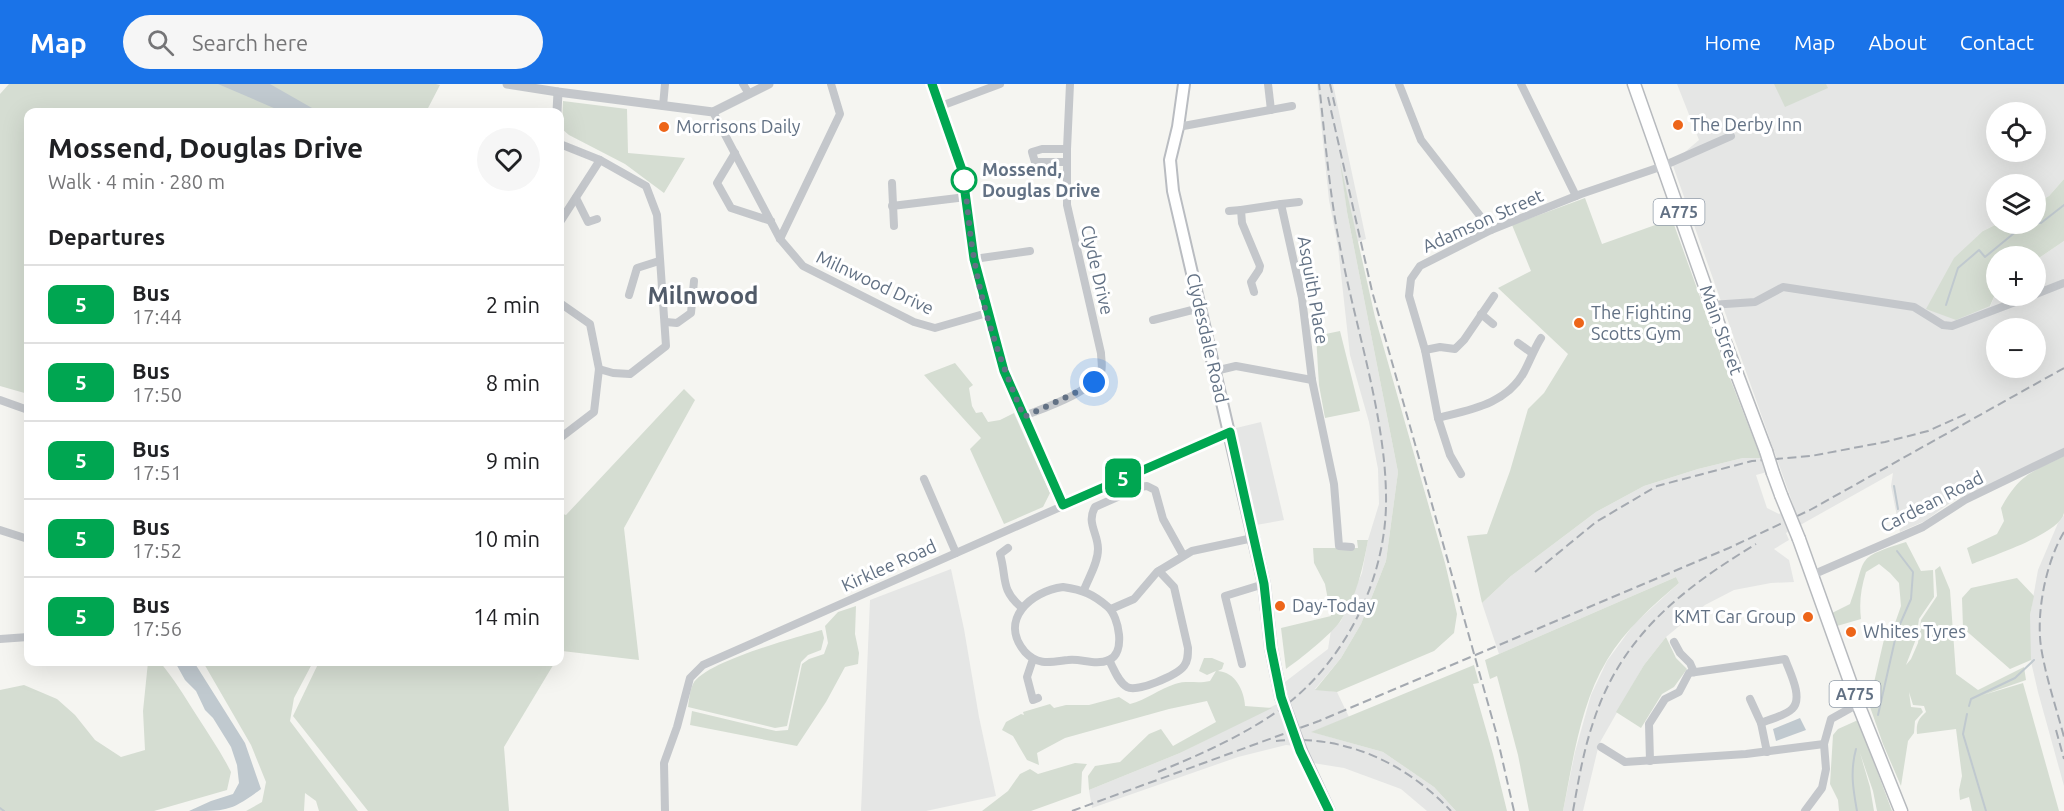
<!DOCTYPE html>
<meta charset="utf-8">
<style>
:root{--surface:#fff;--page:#f6f6f6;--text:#202124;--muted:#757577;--line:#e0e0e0;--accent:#1a73e8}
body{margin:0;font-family:Ubuntu,sans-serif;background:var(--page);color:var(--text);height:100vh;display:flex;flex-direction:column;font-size:22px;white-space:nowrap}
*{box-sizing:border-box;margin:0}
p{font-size:20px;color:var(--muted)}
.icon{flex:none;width:33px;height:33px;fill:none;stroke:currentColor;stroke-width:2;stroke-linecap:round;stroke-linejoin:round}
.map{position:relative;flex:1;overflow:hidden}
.details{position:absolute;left:24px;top:24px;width:540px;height:558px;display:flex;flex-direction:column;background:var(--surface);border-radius:12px;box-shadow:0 6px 24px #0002}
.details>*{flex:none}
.badge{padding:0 12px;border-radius:9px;font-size:21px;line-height:39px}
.tools{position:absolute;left:1986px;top:18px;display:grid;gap:12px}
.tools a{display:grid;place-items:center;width:60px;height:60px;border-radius:50%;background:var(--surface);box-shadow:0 6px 24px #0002;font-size:30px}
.you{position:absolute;width:30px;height:30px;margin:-15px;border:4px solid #fff;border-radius:50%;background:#1a73e8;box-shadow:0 0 0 9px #1a73e833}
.map>.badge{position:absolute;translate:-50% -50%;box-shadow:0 0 0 3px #fff}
h2{padding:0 24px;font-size:22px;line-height:54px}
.round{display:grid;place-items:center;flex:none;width:63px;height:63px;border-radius:32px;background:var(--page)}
.headline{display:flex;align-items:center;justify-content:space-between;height:102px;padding:0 24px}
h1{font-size:28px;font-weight:700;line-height:45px}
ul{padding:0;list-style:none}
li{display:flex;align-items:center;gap:18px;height:78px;padding:0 24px;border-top:2px solid var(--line)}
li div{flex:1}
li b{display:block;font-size:22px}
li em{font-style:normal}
li .badge{min-width:66px;font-weight:700;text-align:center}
header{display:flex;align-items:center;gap:36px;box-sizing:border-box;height:84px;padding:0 30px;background:var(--accent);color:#fff}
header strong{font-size:28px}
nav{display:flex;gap:33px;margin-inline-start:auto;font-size:21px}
.search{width:420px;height:54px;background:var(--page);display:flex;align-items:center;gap:15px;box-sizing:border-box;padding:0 21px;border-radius:33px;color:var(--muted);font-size:22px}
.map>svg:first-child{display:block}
.built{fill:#e5e6e5;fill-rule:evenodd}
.green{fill:#d5ddd2}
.water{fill:#c0c9cf}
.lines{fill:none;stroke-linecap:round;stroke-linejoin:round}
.stream{stroke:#c0c9cf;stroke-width:2}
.secondary-casing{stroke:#b9bcc1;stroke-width:14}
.primary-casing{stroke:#b7babe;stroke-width:15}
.minor{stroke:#c4c7cb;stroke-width:8}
.tertiary{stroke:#c4c7cb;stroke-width:9}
.secondary{stroke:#fff;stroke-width:10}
.primary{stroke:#fff;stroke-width:12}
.rail{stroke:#a4a9b0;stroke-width:2;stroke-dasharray:9 4.5;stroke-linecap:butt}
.secondary-bridge-casing{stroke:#b9bcc1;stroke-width:14;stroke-linecap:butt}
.primary-bridge-casing{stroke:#b7babe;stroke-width:15;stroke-linecap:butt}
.secondary-bridge{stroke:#fff;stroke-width:10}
.primary-bridge{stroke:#fff;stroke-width:12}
.line-casing{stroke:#fff;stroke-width:14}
.line{stroke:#00a651;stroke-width:9}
.walk{stroke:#627184;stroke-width:6;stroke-dasharray:0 10.8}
.poi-dot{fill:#ed6519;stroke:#fff;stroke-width:2}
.stop-dot{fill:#fff;stroke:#00a651;stroke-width:3}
.labels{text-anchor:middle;stroke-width:6;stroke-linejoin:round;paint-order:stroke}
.shield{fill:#fff;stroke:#919ca9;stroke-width:1.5}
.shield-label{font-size:16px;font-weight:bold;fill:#627184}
.poi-label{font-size:18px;fill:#627184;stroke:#fff;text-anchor:start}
.stop-label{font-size:18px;font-weight:bold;fill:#627184;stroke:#fff;text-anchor:start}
.street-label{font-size:18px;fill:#627184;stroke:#fff}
.district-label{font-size:24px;font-weight:bold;fill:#515b69;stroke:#fff}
</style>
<header>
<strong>Map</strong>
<div class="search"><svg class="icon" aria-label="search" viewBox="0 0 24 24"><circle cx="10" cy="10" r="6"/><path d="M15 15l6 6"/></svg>Search here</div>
<nav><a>Home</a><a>Map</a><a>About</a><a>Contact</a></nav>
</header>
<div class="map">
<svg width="2064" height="727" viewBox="0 0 2064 727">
<rect width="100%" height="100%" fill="#f5f5f1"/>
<!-- built -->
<g class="built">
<path d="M1317,0H1333L1366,155L1357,158L1342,89L1347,128L1398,388L1386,477L1361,540L1341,574L1315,605L1337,608L1349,633L1312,648L1383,668L1434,703L1456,727H1427L1401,705L1344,684L1313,679L1306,663L1286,661L1238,673L1092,724L1089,706L1180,669L1289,614L1285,598L1328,565L1331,546L1341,537L1362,489L1368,456L1379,420L1378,385L1369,338L1350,271L1338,163L1329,116Z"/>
<path d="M1677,0H2064V95L2049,112L2036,119V100H1996L1997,140L1983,147L1990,223L1996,208V212H2036V176L2064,157V364L1995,401L1954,416L1925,437L1900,448L1891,402L1893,389L1786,449L1789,456L1774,465L1789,476L1794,498L1771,499L1734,506L1705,521L1666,553L1644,581L1599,660L1583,727H1563L1575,668L1591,611L1607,577L1634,540L1679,499L1676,493L1499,570L1482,519L1511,492L1596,428L1644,402L1698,385L1743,374H1761L1767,388L1756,391L1767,424L1779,430L1794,423L1672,79L1699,56ZM1996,28H2036V68H1996ZM1996,244H2036V284H1996Z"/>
<path d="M1261,338L1284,436L1256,441L1232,345Z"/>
<path d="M2064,431V702L2038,608L2029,569L2030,531L2038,486L2058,439Z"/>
<path d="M951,485L964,545L979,633L996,712L926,727H861L870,516Z"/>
</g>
<!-- green -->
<g class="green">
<path d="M9,0H436L440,1L426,28H28V310L0,302V10Z"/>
<path d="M1774,0H1826L1828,4L1785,23Z"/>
<path d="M563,17L627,25L628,69L685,74L664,109L625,80L569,51L562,45Z"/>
<path d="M1340,78L1375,233L1445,479L1457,530L1454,549L1434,567L1337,608L1315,606L1341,574L1361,540L1386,477L1398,388L1347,128Z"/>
<path d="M2064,95V157L2036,176V172H1996V208L1990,222L1956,236L1926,225L1954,174L1983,147L1997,140H2036V119L2049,112Z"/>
<path d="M1585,114L1602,160L1672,135L1722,274L1761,374H1743L1698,385L1644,402L1596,428L1511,492L1482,519L1467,452L1487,450L1510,387L1528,325L1544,309L1568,270L1498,204L1531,187L1512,141Z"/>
<path d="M1340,247L1360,327L1325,334L1319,301L1316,252Z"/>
<path d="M955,279L973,301L969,304L972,322L976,329L982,328L988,338L1000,336L1014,329L1050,409L1043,423L1004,440L970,365L981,354L924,291Z"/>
<path d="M684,305L695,316L624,444L639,576L562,567L560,571V429L566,431Z"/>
<path d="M2064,372C2064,389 2064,413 2064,429C2060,450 1991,472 1972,480L1967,464L1997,450L2004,437L2001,424C2020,390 2030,389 2064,372Z"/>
<path d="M1357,456H1368C1363,483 1357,512 1341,536C1333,549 1299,576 1286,585L1281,544L1331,532L1325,500L1314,479L1313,464H1358Z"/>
<path d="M1906,458L1921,487L1933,486L1934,513L1919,535L1916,555L1906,581L1911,575L1918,559L1921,536L1937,512L1935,486L1940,482L1950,506L1956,590L1978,606L2024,583L2026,596L1983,611L2023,599L2059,727H1972L1969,713L1960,716L1959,706L1962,692L1956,645L1917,650C1916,640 1918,635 1926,628L1924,622L1913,621L1909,608L1911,623L1921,624L1923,628L1915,637L1914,649L1908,657L1901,702L1883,660L1869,620L1885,551L1894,542L1901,522L1899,499L1890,489L1879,480L1866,488C1861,504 1859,518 1861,535L1837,542L1832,529L1850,520C1868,473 1852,475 1906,458Z"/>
<path d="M1676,493L1679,499C1652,522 1625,546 1607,576C1580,621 1573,677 1563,727H1529L1518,671L1497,592L1490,595L1485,576Z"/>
<path d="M2017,494L2034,512L2030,531L2031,576L2010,585L1963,544L1962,514L1971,504Z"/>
<path d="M856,522L855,550L859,569L858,580L845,583L826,618L797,662L690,641L692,627L776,647L788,646L802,580L809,575L824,570L828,559L825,542L838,528Z"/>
<path d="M822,546L824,554L821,566L808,571L801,578L787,642L775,644L688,623C689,616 690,606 693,600C704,578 797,553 822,546Z"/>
<path d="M1666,553L1676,574L1687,585L1674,603L1662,610L1641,644L1616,628L1644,581Z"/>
<path d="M1204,574H1212L1224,579L1222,585L1218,587C1235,588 1244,606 1245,622L1272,624L1180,669L1089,706L1088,692L1095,682L1120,678L1149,650L1161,645L1173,662L1216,638L1207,617L1169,625L1065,654L1037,669L1039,681L1027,676L1013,652L1002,646L1006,638L1021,630L1024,631L1023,628L1050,620L1054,624L1066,621H1089L1119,613L1130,620C1146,616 1159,605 1175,600C1187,596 1198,600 1210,597L1216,587L1207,591L1199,587Z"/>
<path d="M148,578H160C174,595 185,613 197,632C209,651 221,668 231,688L227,706L154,727H0V606L24,601L57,615L75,631L95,656L121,673L145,666L143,627Z"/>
<path d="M203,578H313L294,614L290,637L358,727H319L316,717L305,709L304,727H246L262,718L266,698L251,661Z"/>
<path d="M319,578H555L504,663L509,727H368L293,632Z"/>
<path d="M1474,581L1479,599L1473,600L1493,670L1507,727H1456L1434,703L1383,668L1311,648Z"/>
<path d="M1858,636L1892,727H1877L1873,707L1860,669L1870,703L1874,727H1839L1838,716L1830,700L1833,651L1838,645Z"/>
<path d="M1075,679L1087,680L1082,688L1081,709L1031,727H982L1008,707L1020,690L1030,685L1038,690Z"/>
</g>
<!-- water -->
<g class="water">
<path d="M218,0H270L319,28H283Z"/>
<path d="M175,578H194L245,659L261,705C231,727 227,727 189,727L211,717L233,710L239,699L237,681L231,663L213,634L205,626L196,607L185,596Z"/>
<path d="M1800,634L1806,646L1776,657L1773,645Z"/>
</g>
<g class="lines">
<!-- stream -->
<g class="stream">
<path d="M2036,139H2041L2064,121"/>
<path d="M1946,221L1958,184L1979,166L1985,173L2024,141L2034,140"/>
<path d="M1894,402L1898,425"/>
<path d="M1969,622L1971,615L2015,594L2034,576"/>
<path d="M1967,630L1963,650L1986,727"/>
<path d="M1878,631L1897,547L1911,515L1913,488L1897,467"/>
<path d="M1856,665C1850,687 1853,705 1857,727"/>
<path d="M0,724L4,727"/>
</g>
<!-- secondary casing -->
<g class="secondary-casing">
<g id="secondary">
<path d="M1184,0L1178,43L1170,76L1173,107L1264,500L1271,564L1281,613"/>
<path d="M1301,667L1329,727"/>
</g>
</g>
<!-- primary casing -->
<g class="primary-casing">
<g id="primary">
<path d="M1634,0L1724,256L1766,367"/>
<path d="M1773,389L1781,411"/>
<path d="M1799,455L1858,620L1901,727"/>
</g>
</g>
<!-- minor -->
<g class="minor">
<path d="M743,0L749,10"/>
<path d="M932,0L962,86L974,175L1004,287L1063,421"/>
<path d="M1268,0L1271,26"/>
<path d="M1399,0L1421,56L1491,146"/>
<path d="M1521,0L1576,112"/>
<path d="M663,22L665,0"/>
<path d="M941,22L1000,0"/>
<path d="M713,28L780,155L803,182L914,238L935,244L987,229"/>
<path d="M1178,43L1292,22"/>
<path d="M560,60L600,76L646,102L657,131L666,262L630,290L613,289L599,285"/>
<path d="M735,69L717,99L731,124L771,137"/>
<path d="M1067,78H1035L1032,68L1042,65H1067"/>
<path d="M892,99L894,142"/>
<path d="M576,114L588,138L597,135"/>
<path d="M1281,120L1299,118"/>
<path d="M892,122L966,113"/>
<path d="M1229,127L1241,126"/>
<path d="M560,138L600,76"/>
<path d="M780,155L840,30L831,0"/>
<path d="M974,175L1030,167"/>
<path d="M1254,208L1251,198L1259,186L1260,182L1242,139L1241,126L1281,120L1302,214L1312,296L1334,400L1339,462L1351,463"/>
<path d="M2036,210L2064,199"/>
<path d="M629,211L637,184L659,177"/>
<path d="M560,219L590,240L599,285L594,328L560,354"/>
<path d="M1711,221L1755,218L1783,203L1914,223L1943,241L1952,242L2031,212"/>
<path d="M1481,230L1493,240"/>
<path d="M1153,236L1200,224"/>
<path d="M666,238L677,239L691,229L694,197"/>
<path d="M1518,259L1532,269"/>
<path d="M1425,266L1440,263L1455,265L1464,256L1494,212"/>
<path d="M1215,287L1236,282L1312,296"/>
<path d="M0,316L28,326"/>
<path d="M1024,332C1044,324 1092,308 1101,288C1103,283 1101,275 1101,269L1067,121V65L1070,0"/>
<path d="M1438,334C1469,326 1507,320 1524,288C1530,277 1534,265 1541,254"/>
<path d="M1461,390L1450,371L1438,334L1425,266L1409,212L1411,195L1420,182L1491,146L1581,110L1663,82L1731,52"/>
<path d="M924,395L956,469"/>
<path d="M0,446L28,455"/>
<path d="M1008,464L1000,470C1007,494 1000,505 1021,523"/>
<path d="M1812,491L1923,443L1965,416L2064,368"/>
<path d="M1063,503C1083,506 1093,510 1108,523C1119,533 1126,569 1109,576C1095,582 1081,574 1068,576C1051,578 1038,582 1025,568C998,536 1031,507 1063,503Z"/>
<path d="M1084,506C1089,493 1098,479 1098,465C1098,449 1086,439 1095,423L1140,403L1147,402L1155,406L1163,435L1183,471"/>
<path d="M1111,525L1134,515L1157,488L1192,467L1253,454"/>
<path d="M0,555L28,553"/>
<path d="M1674,558L1680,569L1690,579L1694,588"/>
<path d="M1033,575L1027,593L1033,616L1038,614"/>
<path d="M1109,576C1114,585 1118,598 1127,603C1137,609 1177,591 1184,582C1188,577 1188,571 1188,564L1174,503L1159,487"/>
<path d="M1242,580L1225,512L1264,500"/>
<path d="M1750,615L1761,639"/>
<path d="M1601,663L1625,678L1746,670L1824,660"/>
<path d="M1650,677L1649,640L1665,615L1679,608L1689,589L1785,575C1789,587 1804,614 1792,625C1785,632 1770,635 1761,639L1767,668"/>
<path d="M665,727L664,679L677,643L690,594L703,581L1230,348"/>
<path d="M1805,727L1822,704L1826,685L1824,660L1831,635L1858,620"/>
</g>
<!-- tertiary -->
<g class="tertiary">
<path d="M507,0L558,8L713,28L769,0"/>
<path d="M557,28L558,8"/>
</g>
<!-- secondary -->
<use href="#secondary" class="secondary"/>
<!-- primary -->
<use href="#primary" class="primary"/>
<!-- rail -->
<g class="rail">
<path d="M1330,0L1335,22"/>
<path d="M1328,13L1372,207L1496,648L1514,727"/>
<path d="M2064,448C2046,478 2036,528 2041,563C2046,594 2056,623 2064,653"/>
<path d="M1535,488L1596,438L1657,402L1752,377L1811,372L1885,358L1928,347L1968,329"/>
<path d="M2056,646L2064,675"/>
<path d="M1276,657C1343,650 1405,678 1451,727"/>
<path d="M1158,688C1199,671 1238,654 1275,629C1344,582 1388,494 1386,411C1385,329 1354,239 1339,157C1329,106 1325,52 1319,0"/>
<path d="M1072,727L1319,637L1729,464L1810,426L2064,284"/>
<path d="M1573,727C1578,699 1583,669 1592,642C1619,554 1680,506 1756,460"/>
</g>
<!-- secondary-bridge casing -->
<g class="secondary-bridge-casing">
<path id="secondary-bridge" d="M1281,613L1301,667"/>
</g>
<!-- primary-bridge casing -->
<g class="primary-bridge-casing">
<g id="primary-bridge">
<path d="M1766,367L1773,389"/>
<path d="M1781,411L1799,455"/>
</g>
</g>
<!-- secondary-bridge -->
<use href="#secondary-bridge" class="secondary-bridge"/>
<!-- primary-bridge -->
<use href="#primary-bridge" class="primary-bridge"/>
</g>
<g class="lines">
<!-- line casing -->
<g class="line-casing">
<path id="line" d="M932,0L962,86L974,175L1004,287L1063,421L1230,348L1264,500L1271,564L1281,613L1300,667L1329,727"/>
</g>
<!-- line -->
<use href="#line" class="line"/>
<!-- walk -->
<path class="walk" d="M964,96C968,122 969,148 974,174C983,229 1002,282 1024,333L1077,308L1094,298"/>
</g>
<!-- markers -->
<g class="poi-dot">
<circle cx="1678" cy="41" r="6"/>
<circle cx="664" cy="43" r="6"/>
<circle cx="1579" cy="239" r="6"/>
<circle cx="1280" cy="522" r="6"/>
<circle cx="1808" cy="533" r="6"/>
<circle cx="1851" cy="548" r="6"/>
</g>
<circle class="stop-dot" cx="964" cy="96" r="12"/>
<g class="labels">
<!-- shield labels -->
<g class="shield">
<rect x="1653.5" y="115" width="51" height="26" rx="4.5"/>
<rect x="1829.5" y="597" width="51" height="26" rx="4.5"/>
</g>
<g class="shield-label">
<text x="1679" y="134">A775</text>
<text x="1855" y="616">A775</text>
</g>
<!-- poi labels -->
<g class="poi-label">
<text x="1690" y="47">The Derby Inn</text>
<text x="676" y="49">Morrisons Daily</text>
<text x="1591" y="235">The Fighting<tspan x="1591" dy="21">Scotts Gym</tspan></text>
<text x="1292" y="528">Day-Today</text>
<text x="1796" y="539" text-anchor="end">KMT Car Group</text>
<text x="1863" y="554">Whites Tyres</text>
</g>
<!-- stop labels -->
<g class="stop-label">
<text x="982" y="92">Mossend,<tspan x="982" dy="21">Douglas Drive</tspan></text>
</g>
<!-- street labels -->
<g class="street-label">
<text transform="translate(1483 137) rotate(-24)" y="6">Adamson Street</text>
<text transform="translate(1097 186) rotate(77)" y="6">Clyde Drive</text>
<text transform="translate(875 199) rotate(25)" y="6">Milnwood Drive</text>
<text transform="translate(1313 206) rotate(80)" y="6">Asquith Place</text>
<text transform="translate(1721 246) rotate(70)" y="6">Main Street</text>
<text transform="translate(1207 254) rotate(77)" y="6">Clydesdale Road</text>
<text transform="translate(1932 418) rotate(-27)" y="6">Cardean Road</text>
<text transform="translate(889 482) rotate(-24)" y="6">Kirklee Road</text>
</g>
<!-- district labels -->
<g class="district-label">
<text x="703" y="220">Milnwood</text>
</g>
</g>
</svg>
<div class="tools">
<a><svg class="icon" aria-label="locate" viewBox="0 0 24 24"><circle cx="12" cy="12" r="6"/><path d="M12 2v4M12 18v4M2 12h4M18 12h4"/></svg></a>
<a><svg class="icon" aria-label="layers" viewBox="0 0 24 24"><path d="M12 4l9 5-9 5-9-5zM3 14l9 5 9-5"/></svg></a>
<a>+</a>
<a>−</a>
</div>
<div class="you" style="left:1094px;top:298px"></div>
<b class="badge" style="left:1123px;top:394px;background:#00a651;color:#fff">5</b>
<section class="details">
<div class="headline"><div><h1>Mossend, Douglas Drive</h1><p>Walk · 4 min · 280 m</p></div><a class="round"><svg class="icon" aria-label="heart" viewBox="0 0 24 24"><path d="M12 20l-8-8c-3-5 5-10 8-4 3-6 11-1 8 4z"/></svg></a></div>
<h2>Departures</h2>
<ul>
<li><span class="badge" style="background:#00a651;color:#fff">5</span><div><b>Bus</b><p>17:44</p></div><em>2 min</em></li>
<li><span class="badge" style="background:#00a651;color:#fff">5</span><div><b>Bus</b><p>17:50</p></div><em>8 min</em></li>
<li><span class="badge" style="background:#00a651;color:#fff">5</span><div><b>Bus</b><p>17:51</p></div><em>9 min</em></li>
<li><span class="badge" style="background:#00a651;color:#fff">5</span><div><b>Bus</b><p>17:52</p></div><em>10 min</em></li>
<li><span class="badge" style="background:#00a651;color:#fff">5</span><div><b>Bus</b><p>17:56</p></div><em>14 min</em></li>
</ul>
</section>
</div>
